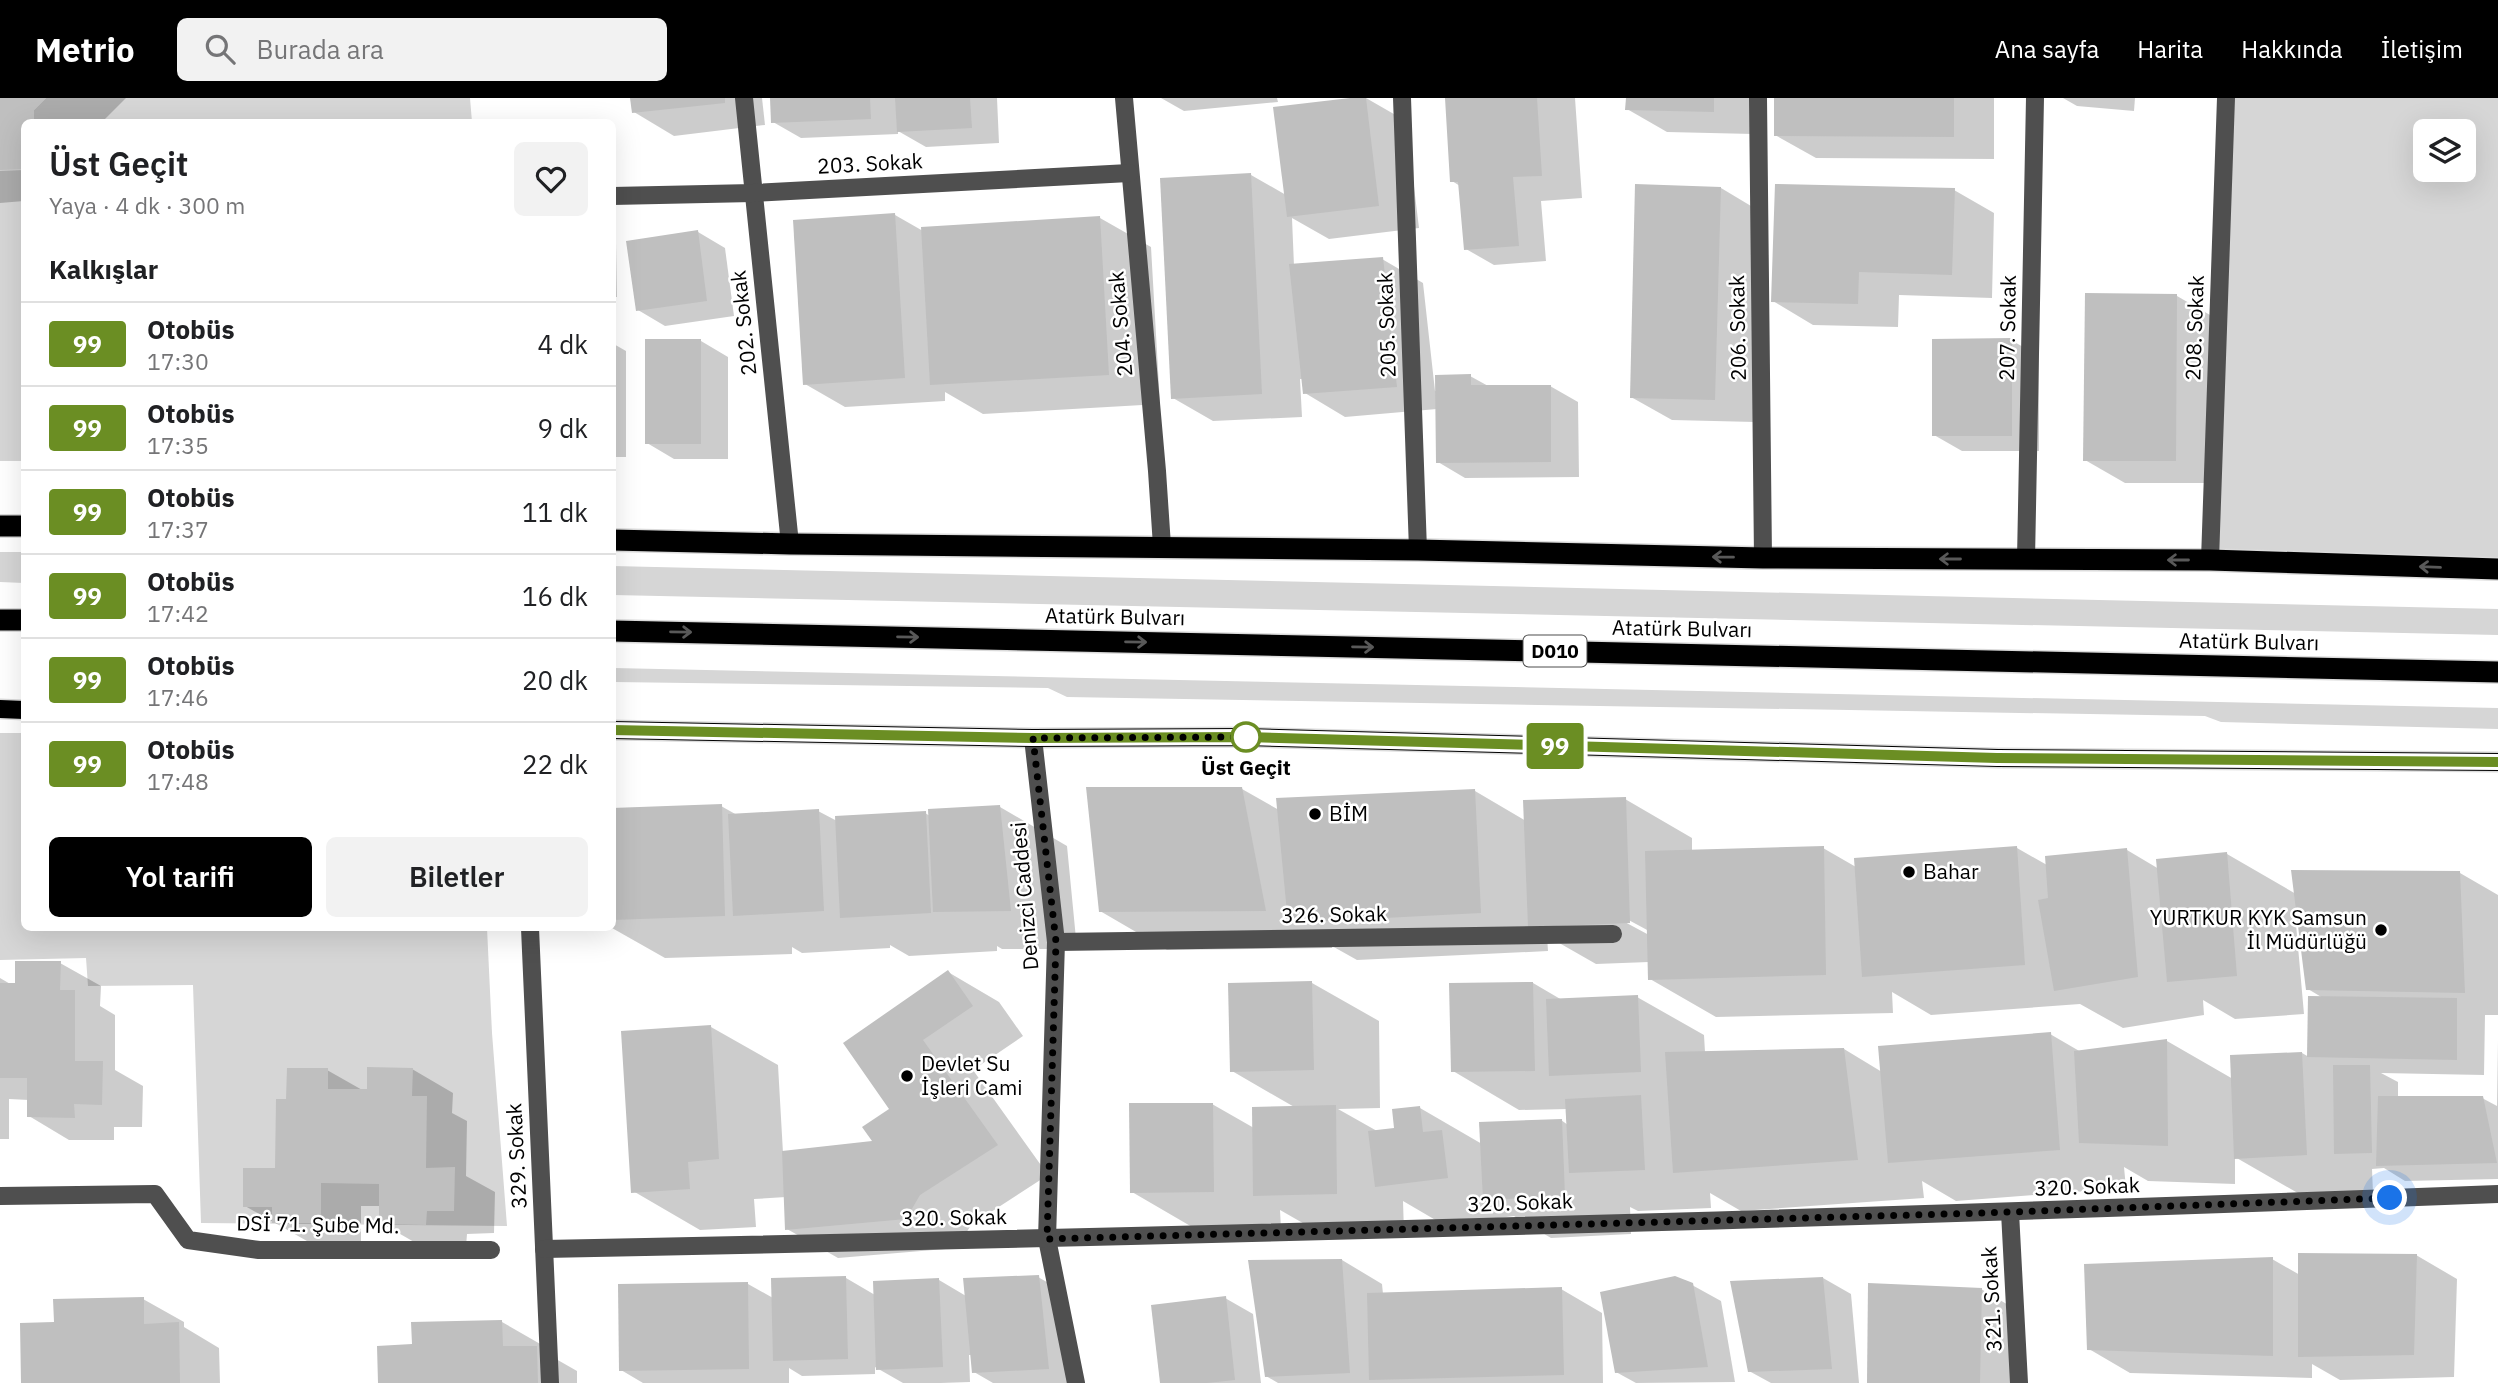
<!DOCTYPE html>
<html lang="tr">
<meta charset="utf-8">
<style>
:root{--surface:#fff;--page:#f2f2f2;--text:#202124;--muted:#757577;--line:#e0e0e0;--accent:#000}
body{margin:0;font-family:"IBM Plex Sans",sans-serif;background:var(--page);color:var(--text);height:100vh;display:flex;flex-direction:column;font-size:26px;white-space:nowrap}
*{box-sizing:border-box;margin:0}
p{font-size:23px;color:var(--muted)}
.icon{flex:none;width:38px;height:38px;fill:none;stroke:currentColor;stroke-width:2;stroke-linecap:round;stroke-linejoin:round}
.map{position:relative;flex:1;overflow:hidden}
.details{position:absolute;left:21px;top:21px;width:595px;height:812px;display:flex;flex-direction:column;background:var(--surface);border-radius:10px;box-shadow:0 7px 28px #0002}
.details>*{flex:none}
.badge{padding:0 14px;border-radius:5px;font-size:24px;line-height:46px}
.controls{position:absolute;left:2413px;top:21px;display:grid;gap:14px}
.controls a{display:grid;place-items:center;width:63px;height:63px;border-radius:10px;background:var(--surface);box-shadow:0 7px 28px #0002;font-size:35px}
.you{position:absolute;width:35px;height:35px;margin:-18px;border:5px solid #fff;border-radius:50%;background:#1a73e8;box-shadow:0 0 0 10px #1a73e833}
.map>.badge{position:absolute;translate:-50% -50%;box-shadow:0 0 0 4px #fff}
h2{padding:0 28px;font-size:26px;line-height:63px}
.round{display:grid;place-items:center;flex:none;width:74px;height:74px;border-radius:10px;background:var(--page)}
.head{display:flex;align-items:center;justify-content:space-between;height:119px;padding:0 28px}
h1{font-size:33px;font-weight:600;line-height:52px}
.button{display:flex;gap:14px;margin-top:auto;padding:14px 28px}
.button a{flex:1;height:80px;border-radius:10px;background:var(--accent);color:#fff;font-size:28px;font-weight:600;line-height:80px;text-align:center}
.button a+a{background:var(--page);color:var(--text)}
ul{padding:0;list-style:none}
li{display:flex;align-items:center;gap:21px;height:84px;padding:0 28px;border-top:2px solid var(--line)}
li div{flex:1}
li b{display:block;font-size:26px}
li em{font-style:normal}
li .badge{min-width:77px;font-weight:700;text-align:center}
header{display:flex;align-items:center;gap:42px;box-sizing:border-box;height:98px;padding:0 35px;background:var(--accent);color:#fff}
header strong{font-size:33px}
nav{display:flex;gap:38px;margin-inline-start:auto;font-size:24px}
.search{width:490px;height:63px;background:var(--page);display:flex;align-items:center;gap:18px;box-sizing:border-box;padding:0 24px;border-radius:10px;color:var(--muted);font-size:26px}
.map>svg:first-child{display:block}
.green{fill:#d6d6d6;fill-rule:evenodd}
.shadow{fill:#0003;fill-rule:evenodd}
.building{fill:#bfbfbf}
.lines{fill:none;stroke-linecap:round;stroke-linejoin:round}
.major-casing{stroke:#dbdbdb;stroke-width:21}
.highway-casing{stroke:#dbdbdb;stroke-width:24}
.minor{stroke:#4f4f4f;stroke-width:18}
.major{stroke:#000;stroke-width:18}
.highway{stroke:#000;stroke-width:21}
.oneway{stroke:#595959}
.line-casing{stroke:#fff;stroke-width:16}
.line{stroke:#6b8e23;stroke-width:10}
.walk{stroke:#000;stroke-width:7;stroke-dasharray:0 12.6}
.stop-dot{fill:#fff;stroke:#6b8e23;stroke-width:3.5}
.poi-dot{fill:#000;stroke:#fff;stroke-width:2.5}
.labels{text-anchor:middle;stroke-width:5;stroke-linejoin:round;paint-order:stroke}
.shield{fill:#fff;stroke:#4c4c4c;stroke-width:2}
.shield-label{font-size:19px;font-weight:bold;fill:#000}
.street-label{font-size:21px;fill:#000;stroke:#fff}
.stop-label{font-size:21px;font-weight:bold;fill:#000;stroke:#fff}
.poi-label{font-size:21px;fill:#000;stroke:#fff;text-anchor:start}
</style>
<header>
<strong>Metrio</strong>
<div class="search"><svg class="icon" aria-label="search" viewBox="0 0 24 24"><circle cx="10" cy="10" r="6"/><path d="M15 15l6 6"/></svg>Burada ara</div>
<nav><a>Ana sayfa</a><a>Harita</a><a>Hakkında</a><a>İletişim</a></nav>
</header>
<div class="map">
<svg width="2498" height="1285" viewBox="0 0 2498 1285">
<rect width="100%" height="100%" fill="#fff"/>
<!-- green -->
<g class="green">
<path d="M46,0H470L472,24H34V12Z"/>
<path d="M2226,0H2498V471L2210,462ZM2426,33H2464V72H2426Z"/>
<path d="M24,72V363H0V73Z"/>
<path d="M0,454H24V485L0,484Z"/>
<path d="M612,468L2498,511V537L613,497Z"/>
<path d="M613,570L2498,610V631L2221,624L2205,618L1067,599L1048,590L613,584Z"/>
<path d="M0,635H24V830H487L492,935L507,1128L201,1125L193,887L88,888L86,860L0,862Z"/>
</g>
<!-- shadow -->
<g class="shadow">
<path d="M0,0H126L102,24H24V103L0,105Z"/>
<path d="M632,0H762L765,27L674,38L634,14Z"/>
<path d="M772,0H997L999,45L926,49L898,33V36L801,40L773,24Z"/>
<path d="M1161,0H1277L1278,4L1184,13Z"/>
<path d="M1366,0L1406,23L1419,130L1329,141L1292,120L1294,168L1382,161L1423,185L1435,293L1470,278L1490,289L1550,288L1578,304L1579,379L1465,380L1438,364L1437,311L1345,319L1305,295L1303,281H1300L1302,319L1213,323L1173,300L1251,77L1286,97Z"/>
<path d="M1446,0H1575L1582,100L1541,103L1546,163L1494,167L1466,151L1460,88L1452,83Z"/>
<path d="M1627,0H1755L1753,36L1667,34L1627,11Z"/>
<path d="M1776,0H1994V61L1816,60L1775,37Z"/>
<path d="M2063,0H2135L2134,13L2077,8Z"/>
<path d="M1721,90L1761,114L1755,324L1672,322L1631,299Z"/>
<path d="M1954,92L1994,115L1992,200L1899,197L1898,229L1813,227L1773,203Z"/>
<path d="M895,117L923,133L1100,120L1151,149L1160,306L983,316L945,294V303L845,309L805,286Z"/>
<path d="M698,134L725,150L734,218L665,228L638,212Z"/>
<path d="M612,143L616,145L617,199H612Z"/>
<path d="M2177,198L2217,221L2215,385H2125L2085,362Z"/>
<path d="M2011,242L2039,258V353H1962L1934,337Z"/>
<path d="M701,243L728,259V361H674L647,345Z"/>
<path d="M612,245L626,253V359H612Z"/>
<path d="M1242,691L1279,712L1475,693L1526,723L1625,701L1692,740V754L1823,750L1856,769L2017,750L2047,767L2127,752L2159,771L2227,756L2296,796L2460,775L2498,797V917H2485L2484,977L2381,975L2398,984V1000H2482L2497,1008L2498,942V1081L2405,1083L2384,1070L2372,1071L2373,1095L2303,1098L2235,1059V1086L2148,1083L2124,1069L2126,1090L1956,1103L1922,1083L1924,1100L1741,1113L1710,1095L1711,1110L1638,1113L1630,1109L1631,1136L1551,1140L1514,1118L1444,1127L1403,1103L1404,1134L1322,1136L1280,1112L1281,1131L1199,1133L1132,1094L1212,1006L1254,1030L1296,1010L1232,973L1312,885L1379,923L1380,1010L1338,1011L1377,1033L1396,1031L1420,1010L1482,1046L1561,1022L1568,1027V1011L1519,1012L1453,973L1533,885L1562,902L1637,899L1704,937L1705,954L1844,951L1882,974L2050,936L2081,954L2167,943L2233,981L2302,955L2309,959L2310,900H2323L2308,891L2298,814L2295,815L2304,916L2235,921L2203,902L2204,917L2123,930L2080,906L1931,917L1892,894L1893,915L1716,919L1650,881L1649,864L1596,866L1547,838L1548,853L1357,862L1332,848V850L1167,852L1100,813ZM1623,819L1649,833V837L1621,822Z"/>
<path d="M721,708L737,717L818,713L837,723L925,715L930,718L1000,709L1067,748L1077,851H1002L997,848V853L909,858L890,847V850L802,855L792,849V856L665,860L612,830V712Z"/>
<path d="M60,865L101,888L100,908L115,917V972L143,988L142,1029H114V1042H69L29,1018V1002L9,1001V1041H0V880L12,887Z"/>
<path d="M948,874L999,904L1023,938L973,972L1048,1077L971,1127L957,1150L838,1160L787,1131L786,1099L754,1101L756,1129L700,1132L633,1093L711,929L778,967L783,1055L875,1045Z"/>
<path d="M412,971L453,995L452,1015L467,1023L466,1078L495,1094L494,1135L467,1136L466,1149L421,1148L381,1125V1108H361V1148L314,1147L245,1108L276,1072L288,1003L327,972L364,993Z"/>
<path d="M2416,1157L2457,1181L2454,1279L2340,1282L2312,1266V1280L2130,1275L2089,1251L2272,1161L2300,1177Z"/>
<path d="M1342,1162L1382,1186L1383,1196L1561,1191L1602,1215L1603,1285H1278L1266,1278Z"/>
<path d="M1038,1179L1066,1195L1076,1285H993L974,1274L972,1257H969L970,1284L941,1285H903L875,1269V1276L802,1278L789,1270V1285H643L621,1272L748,1186L773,1200L846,1180L875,1197L939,1182L966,1198Z"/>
<path d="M1823,1180L1851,1196L1859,1285H1771L1749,1273Z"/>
<path d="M1692,1187L1721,1203L1735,1284L1636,1285L1616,1274Z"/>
<path d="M1981,1191L2022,1215L2021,1285H1869Z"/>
<path d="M1225,1200L1253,1216L1261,1285H1162Z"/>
<path d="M143,1201L184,1224V1229L219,1250L220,1285H23L56,1225Z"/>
<path d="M502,1224L542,1247V1253L577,1273V1285H380L414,1248Z"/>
</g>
<!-- building -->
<g class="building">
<path d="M0,0H46L34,12V24H24V71L0,72Z"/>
<path d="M630,0H725V5L632,15Z"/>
<path d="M770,0H870L871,21L771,25Z"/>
<path d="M895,0H970L972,30L897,34Z"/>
<path d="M1350,0H1366L1379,108L1287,119L1273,9Z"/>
<path d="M1445,0H1537L1542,78L1513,79L1519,148L1464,152L1458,84H1450Z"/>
<path d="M1626,0H1714V14L1625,12Z"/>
<path d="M1774,0H1954V39L1774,38Z"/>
<path d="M1251,75L1262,296L1171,301L1160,80Z"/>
<path d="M1635,86L1721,89L1715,302L1630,300Z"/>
<path d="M1775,86L1955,90L1952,177L1859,174L1858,206L1771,204Z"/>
<path d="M895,115L905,280L803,287L793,122Z"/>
<path d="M1100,118L1109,277L930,287L921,129Z"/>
<path d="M698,132L707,203L636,213L626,143Z"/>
<path d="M1383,159L1397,289L1303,296L1289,166Z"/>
<path d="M2085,195L2177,196L2176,363H2083Z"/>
<path d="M2012,240V338H1932V241Z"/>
<rect x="645" y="241" width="56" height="105"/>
<path d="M1471,276V287H1551V364L1436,365L1435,277Z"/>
<path d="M1086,689H1242L1266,813L1099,814Z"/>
<path d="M1475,691L1481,815L1288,825L1276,700Z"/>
<path d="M1626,699L1630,825L1528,829L1523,702Z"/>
<path d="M722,706L725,818L612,822V710Z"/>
<path d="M1000,707L1011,813L933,814L928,711Z"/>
<path d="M819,711L824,813L733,818L728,716Z"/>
<path d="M926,713L931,815L840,820L835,718Z"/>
<path d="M1824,748L1826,877L1648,882L1645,753Z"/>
<path d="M2017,748L2025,867L1862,879L1854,760Z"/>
<path d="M2127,750L2138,879L2054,893L2038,802L2048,800L2045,758Z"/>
<path d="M2227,754L2237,878L2167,884L2156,761Z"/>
<path d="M2291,772L2460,773L2465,895L2306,892Z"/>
<path d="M15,863H61L60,892H75V963H103L102,1007L74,1006L75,1020L27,1019V980H0V885H15Z"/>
<path d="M948,872L973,908L923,942L998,1047L920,1097L906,1121L785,1132L782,1053L872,1043L862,1029L889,1011L843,945Z"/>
<path d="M1312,883L1314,972L1230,974L1228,885Z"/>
<path d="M1533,884L1535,973L1451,974L1449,885Z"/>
<path d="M1638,897L1641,974L1549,978L1546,901Z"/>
<path d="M2308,898L2457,900V962L2307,959Z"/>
<path d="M711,927L719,1061L688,1064L690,1091L631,1095L621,933Z"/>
<path d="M2051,934L2060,1052L1888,1065L1878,948Z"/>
<path d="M2167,941L2168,1048L2079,1045L2074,953Z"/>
<path d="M1844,950L1858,1062L1673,1075L1665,954Z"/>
<path d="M2302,954L2307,1057L2234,1061L2230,957Z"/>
<path d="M2333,967H2370L2372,1055L2334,1056Z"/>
<path d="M367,969L413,970L412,998H427L426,1070L455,1069L454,1113H427L426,1127L379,1126V1086L321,1085V1125H272V1109H243V1070H275L276,1001H286L287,970H328V991H367Z"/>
<path d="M1641,997L1645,1072L1569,1075L1565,1001Z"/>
<path d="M2378,998H2483L2497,1065L2376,1068Z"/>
<path d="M1129,1005H1213L1214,1094L1130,1095Z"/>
<path d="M1336,1007L1337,1096L1253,1098L1252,1009Z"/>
<path d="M1420,1008L1423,1034L1442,1032L1448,1080L1375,1089L1368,1033L1394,1030L1392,1011Z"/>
<path d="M1562,1021L1565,1098L1483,1102L1479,1024Z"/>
<path d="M2298,1155L2417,1156L2414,1257L2298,1259Z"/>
<path d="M2273,1159V1258L2087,1252L2084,1166Z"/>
<path d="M1342,1161L1350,1275L1265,1279L1248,1162Z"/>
<path d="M1039,1177L1049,1271L972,1275L963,1180Z"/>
<path d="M846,1178L848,1261L773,1263L771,1180Z"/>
<path d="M1675,1178L1693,1185L1708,1269L1615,1275L1600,1194Z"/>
<path d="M1823,1179L1832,1271L1748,1274L1730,1183Z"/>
<path d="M939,1180L943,1269L876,1272L873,1183Z"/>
<path d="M748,1184L749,1271L619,1273L618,1186Z"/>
<path d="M1868,1185L1982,1190L1980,1285H1867Z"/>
<path d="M1562,1189L1564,1277L1369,1282L1367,1195Z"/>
<path d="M1226,1198L1235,1282L1207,1285H1160L1151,1207Z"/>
<path d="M144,1199V1226L179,1224L180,1285H21L20,1225L54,1224L53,1201Z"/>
<path d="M502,1222L503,1248H537L538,1285H378L377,1248L412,1246L411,1224Z"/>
</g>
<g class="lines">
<!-- major casing -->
<g class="major-casing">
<g id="major">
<path d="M0,611L24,612"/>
<path d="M612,632L1033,640L1246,639L1998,660L2498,664"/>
</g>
</g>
<!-- highway casing -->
<g class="highway-casing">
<g id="highway">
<path d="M0,428H24"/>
<path d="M612,442L790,446L1418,452L1763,460L2210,462L2498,471"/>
<path d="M0,522H24"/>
<path d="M612,533L2498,574"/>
</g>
</g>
<!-- minor -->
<g class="minor">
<path d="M744,0L790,446"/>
<path d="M1124,0L1157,373L1162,448"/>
<path d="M1402,0L1418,452"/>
<path d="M1758,0L1763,460"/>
<path d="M612,98L753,95L1129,75"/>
<path d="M2026,461L2035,0"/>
<path d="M2210,462L2226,0"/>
<path d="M1033,640L1056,844L1047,1141L1076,1285"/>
<path d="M530,830L550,1285"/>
<path d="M1056,844L1613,836"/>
<path d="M0,1098L155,1096L188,1142L259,1152H491"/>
<path d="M2010,1114L2019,1285"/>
<path d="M544,1151C1195,1138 1847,1121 2498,1096"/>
</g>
<!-- major -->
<use href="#major" class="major"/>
<!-- highway -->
<use href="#highway" class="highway"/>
</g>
<!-- one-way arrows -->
<defs><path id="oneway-shaft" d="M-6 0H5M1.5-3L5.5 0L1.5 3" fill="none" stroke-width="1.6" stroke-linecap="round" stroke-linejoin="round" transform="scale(1.75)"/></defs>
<g class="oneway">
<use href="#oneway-shaft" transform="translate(1723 459) rotate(-179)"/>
<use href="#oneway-shaft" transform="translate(1950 461) rotate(-180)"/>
<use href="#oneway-shaft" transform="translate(2178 462) rotate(-180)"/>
<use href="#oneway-shaft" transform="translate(2430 469) rotate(-178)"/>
<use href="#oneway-shaft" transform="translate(681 534) rotate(1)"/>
<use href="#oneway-shaft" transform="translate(908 539) rotate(1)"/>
<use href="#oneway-shaft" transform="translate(1136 544) rotate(1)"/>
<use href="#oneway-shaft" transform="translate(1363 549) rotate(1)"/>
</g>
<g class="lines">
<!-- line casing -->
<g class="line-casing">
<path id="line" d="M612,632L1033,640L1247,639L1997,660L2498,664"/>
</g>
<!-- line -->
<use href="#line" class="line"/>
<!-- walk -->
<path class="walk" d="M1246,639L1033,640L1056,844L1047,1141L1983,1115L2390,1100"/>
</g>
<!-- markers -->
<circle class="stop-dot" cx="1246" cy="639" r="14"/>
<g class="poi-dot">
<circle cx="1315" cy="716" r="7"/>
<circle cx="1909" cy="774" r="7"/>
<circle cx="2381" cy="832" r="7"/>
<circle cx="907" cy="978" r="7"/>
</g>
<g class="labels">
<!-- shield labels -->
<rect class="shield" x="1523.5" y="537.5" width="63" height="31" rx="5"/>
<g class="shield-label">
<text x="1555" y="560">D010</text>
</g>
<!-- street labels -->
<g class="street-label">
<text transform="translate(870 66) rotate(-3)" y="7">203. Sokak</text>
<text transform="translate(744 225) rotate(-96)" y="7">202. Sokak</text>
<text transform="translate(1121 226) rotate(-95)" y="7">204. Sokak</text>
<text transform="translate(1387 227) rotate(-92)" y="7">205. Sokak</text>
<text transform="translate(1738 230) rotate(-91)" y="7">206. Sokak</text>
<text transform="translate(2008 230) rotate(-89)" y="7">207. Sokak</text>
<text transform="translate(2195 230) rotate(-88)" y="7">208. Sokak</text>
<text transform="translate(1115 519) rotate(1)" y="7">Atatürk Bulvarı</text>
<text transform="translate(1682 531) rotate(1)" y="7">Atatürk Bulvarı</text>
<text transform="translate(2249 544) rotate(1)" y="7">Atatürk Bulvarı</text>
<text transform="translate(1025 798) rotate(-95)" y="7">Denizci Caddesi</text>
<text transform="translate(1334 817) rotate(-1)" y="7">326. Sokak</text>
<text transform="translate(517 1058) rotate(-93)" y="7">329. Sokak</text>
<text transform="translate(2087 1089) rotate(-2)" y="7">320. Sokak</text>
<text transform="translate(1520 1105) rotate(-2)" y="7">320. Sokak</text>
<text transform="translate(954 1120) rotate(-1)" y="7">320. Sokak</text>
<text transform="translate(318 1127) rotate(1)" y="7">DSİ 71. Şube Md.</text>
<text transform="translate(1992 1201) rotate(-93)" y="7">321. Sokak</text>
</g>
<!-- stop labels -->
<g class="stop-label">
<text x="1246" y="677">Üst Geçit</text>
</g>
<!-- poi labels -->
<g class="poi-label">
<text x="1329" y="723">BİM</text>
<text x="1923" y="781">Bahar</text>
<text x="2367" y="827" text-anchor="end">YURTKUR KYK Samsun<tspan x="2367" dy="24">İl Müdürlüğü</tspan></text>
<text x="921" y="973">Devlet Su<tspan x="921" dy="24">İşleri Cami</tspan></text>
</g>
</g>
</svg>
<div class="controls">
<a><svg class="icon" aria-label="layers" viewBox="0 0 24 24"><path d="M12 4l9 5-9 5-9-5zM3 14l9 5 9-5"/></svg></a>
</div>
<div class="you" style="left:2390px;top:1100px"></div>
<b class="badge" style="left:1555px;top:648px;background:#6b8e23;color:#fff">99</b>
<section class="details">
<div class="head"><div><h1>Üst Geçit</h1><p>Yaya · 4 dk · 300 m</p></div><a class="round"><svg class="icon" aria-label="heart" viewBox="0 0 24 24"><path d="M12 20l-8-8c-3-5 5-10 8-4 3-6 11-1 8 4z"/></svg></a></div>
<h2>Kalkışlar</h2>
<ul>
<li><span class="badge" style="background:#6b8e23;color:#fff">99</span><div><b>Otobüs</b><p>17:30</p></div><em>4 dk</em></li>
<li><span class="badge" style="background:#6b8e23;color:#fff">99</span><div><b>Otobüs</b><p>17:35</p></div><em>9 dk</em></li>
<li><span class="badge" style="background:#6b8e23;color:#fff">99</span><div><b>Otobüs</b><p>17:37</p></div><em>11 dk</em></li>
<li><span class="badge" style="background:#6b8e23;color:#fff">99</span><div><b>Otobüs</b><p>17:42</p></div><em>16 dk</em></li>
<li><span class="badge" style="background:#6b8e23;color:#fff">99</span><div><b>Otobüs</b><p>17:46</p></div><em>20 dk</em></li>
<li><span class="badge" style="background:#6b8e23;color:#fff">99</span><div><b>Otobüs</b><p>17:48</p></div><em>22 dk</em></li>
</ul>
<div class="button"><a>Yol tarifi</a><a>Biletler</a></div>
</section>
</div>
